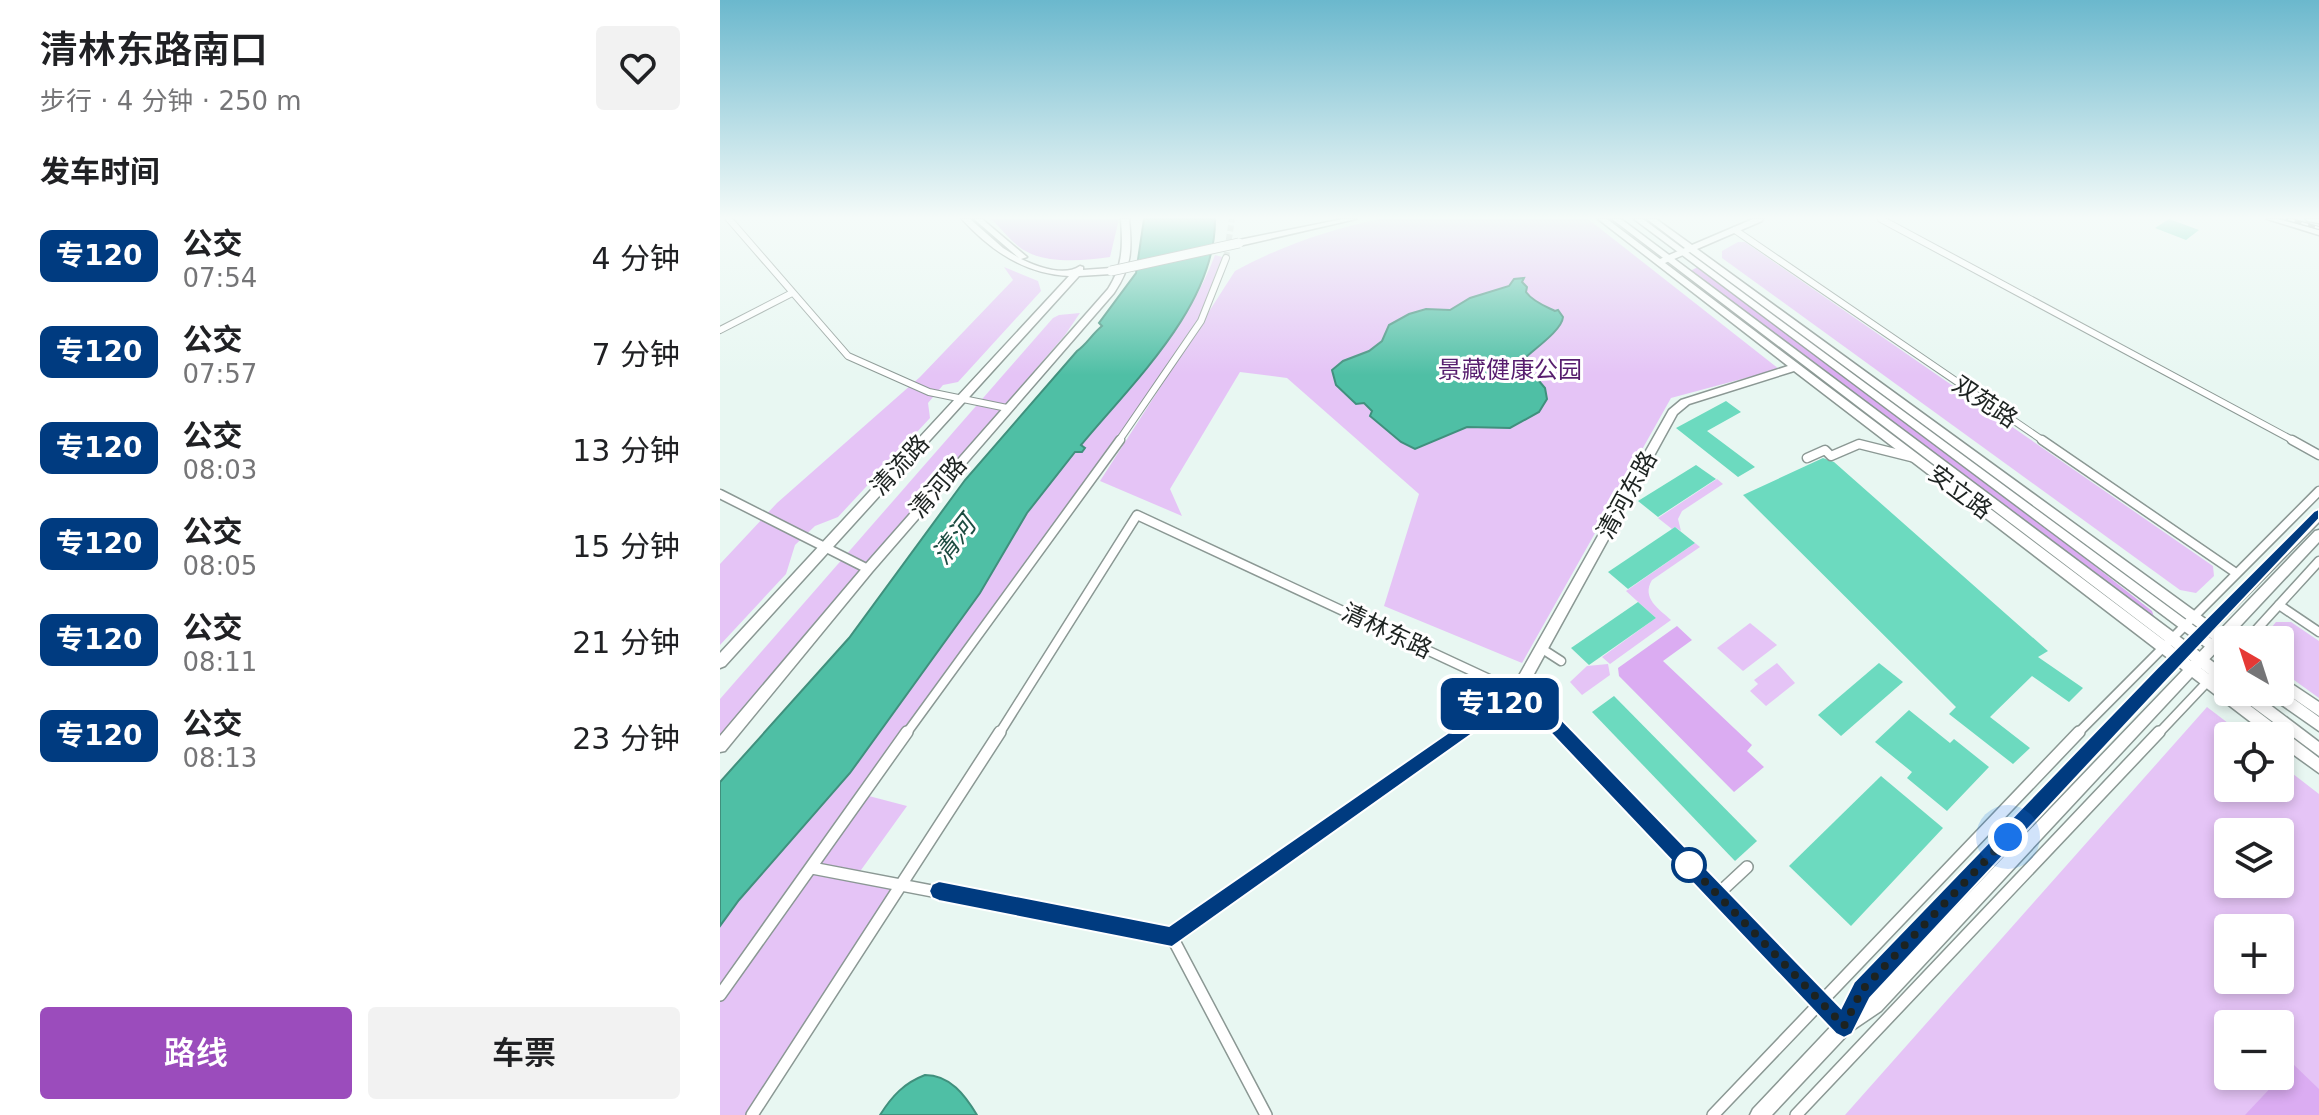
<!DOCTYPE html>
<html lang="zh">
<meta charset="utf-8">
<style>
:root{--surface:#fff;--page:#f2f2f2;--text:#202124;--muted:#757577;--accent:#9b4cbc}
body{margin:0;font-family:"DejaVu Sans","Noto Sans SC",sans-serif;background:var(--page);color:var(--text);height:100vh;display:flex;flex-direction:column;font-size:30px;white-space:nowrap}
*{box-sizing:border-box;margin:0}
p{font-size:26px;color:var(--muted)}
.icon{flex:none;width:44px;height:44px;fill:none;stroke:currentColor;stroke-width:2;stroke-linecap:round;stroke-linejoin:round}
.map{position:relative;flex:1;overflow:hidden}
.details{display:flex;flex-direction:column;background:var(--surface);width:720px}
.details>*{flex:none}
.badge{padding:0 16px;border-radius:12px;font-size:28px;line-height:52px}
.needle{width:52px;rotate:321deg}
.tools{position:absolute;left:1494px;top:626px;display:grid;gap:16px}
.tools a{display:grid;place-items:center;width:80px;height:80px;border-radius:8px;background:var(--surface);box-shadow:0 4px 12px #0003;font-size:40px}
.you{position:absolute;width:40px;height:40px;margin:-20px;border:6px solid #fff;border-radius:50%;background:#1a73e8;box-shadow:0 0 0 12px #1a73e833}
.map>.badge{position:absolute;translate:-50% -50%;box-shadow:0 0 0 4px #fff}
h2{padding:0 40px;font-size:30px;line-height:72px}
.round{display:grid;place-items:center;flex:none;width:84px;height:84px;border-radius:8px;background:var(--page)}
.overview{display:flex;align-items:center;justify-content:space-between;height:136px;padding:0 40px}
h1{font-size:38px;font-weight:600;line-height:60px}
.primary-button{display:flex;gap:16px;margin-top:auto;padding:16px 40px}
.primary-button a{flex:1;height:92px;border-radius:8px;background:var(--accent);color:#fff;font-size:32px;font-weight:600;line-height:92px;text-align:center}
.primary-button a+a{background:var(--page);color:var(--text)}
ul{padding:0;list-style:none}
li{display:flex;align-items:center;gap:24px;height:96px;padding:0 40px}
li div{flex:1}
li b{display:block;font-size:30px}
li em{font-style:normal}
li .badge{min-width:88px;font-weight:700;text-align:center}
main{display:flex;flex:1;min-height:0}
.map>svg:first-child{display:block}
.green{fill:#e5c4f6;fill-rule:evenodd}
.forest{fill:#dbacf2}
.water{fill:#4fbfa5;stroke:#40907d;stroke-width:2}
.building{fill:#6cdabf}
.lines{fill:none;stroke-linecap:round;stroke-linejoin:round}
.street-tunnel{stroke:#bfcdc8;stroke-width:6;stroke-dasharray:6 3;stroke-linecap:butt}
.street-far2-casing{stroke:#8b9894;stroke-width:8}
.street-far1-casing{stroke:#8b9894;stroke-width:11}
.street-casing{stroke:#8b9894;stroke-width:14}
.secondary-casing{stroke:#8b9894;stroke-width:3}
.primary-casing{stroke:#8b9894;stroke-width:3}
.street-far2{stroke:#fff;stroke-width:6}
.street-far1{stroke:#fff;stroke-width:8}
.street{stroke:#fff;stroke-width:11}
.secondary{fill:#fff;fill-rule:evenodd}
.primary{fill:#fff;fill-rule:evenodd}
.rail-casing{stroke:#636c69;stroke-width:4}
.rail{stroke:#fff;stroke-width:2;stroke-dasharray:7;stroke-linecap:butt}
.secondary-bridge-casing{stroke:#8b9894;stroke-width:11;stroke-linecap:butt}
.secondary-bridge{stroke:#fff;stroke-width:9}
.line{fill:#003b80;stroke:#fff;stroke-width:2}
.walk{stroke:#1d2321;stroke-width:8;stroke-dasharray:0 14.4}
.stop-dot{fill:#fff;stroke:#003b80;stroke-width:4}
.labels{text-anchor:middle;stroke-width:6;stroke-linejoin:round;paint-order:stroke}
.park-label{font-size:24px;fill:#571d6e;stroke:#fff}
.street-label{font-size:24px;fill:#1d2321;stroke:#fff}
.water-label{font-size:26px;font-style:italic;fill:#1c4c41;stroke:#fff}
</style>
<main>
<section class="details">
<div class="overview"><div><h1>清林东路南口</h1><p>步行 · 4 分钟 · 250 m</p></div><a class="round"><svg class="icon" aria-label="heart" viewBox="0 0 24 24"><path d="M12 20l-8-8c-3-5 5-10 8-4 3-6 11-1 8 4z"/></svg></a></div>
<h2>发车时间</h2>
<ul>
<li><span class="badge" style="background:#003b80;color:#fff">专120</span><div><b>公交</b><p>07:54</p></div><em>4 分钟</em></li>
<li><span class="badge" style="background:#003b80;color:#fff">专120</span><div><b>公交</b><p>07:57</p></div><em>7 分钟</em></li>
<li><span class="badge" style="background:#003b80;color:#fff">专120</span><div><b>公交</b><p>08:03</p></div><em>13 分钟</em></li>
<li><span class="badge" style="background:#003b80;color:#fff">专120</span><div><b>公交</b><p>08:05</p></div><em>15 分钟</em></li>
<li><span class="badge" style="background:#003b80;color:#fff">专120</span><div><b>公交</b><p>08:11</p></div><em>21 分钟</em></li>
<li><span class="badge" style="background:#003b80;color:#fff">专120</span><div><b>公交</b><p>08:13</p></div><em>23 分钟</em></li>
</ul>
<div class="primary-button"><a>路线</a><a>车票</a></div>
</section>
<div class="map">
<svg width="1599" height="1115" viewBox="0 0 1599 1115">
<rect width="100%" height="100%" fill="#e8f7f2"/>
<!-- green -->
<g class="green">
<path d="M659,219H868L1059,369L951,398L802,663L664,606L699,494L567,378L520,372L450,489L462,516L380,481L515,271C561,246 608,230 659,219Z"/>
<path d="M1018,242H1025L1493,566L1494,576L1476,593L1460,590L1002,258V251Z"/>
<path d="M495,255L506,258L481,321L145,795L187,806L136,877L184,884L32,1115H0V926L19,900L130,773L260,593L307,513L356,451H363L365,448L360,446C410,386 468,328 495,255Z"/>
<path d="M284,267L318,281L321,291L238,382L223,385L208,403L210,418L118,517L95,526L75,545L66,574L0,645V564L57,503L200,377L293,280Z"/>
<path d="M360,313L345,335L0,736V699L333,318L339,315Z"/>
<path d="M997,479L1003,484L962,511L958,519L961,531L955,527L952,529L938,518Z"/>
<path d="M975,543L980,547L932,580C921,598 939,609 951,620L890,664L882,657L936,618L906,591Z"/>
<path d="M1556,622H1571L1599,641V698L1560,670V640H1541Z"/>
<path d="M1030,623L1057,645L1023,671L997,648Z"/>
<path d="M1057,663L1075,683L1046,706L1030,691L1038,684L1034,680Z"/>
<path d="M888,664L890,675L862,695L850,682L867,666Z"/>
<path d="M1487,707L1525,736H1508V788H1560V764L1599,794V1115H1125ZM1508,832H1560V884H1508ZM1508,928H1560V980H1508ZM1508,1024H1560V1076H1508Z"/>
</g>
<!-- forest -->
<g class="forest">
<path d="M271,219H399L390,257C362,261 321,265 298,246C288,238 280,227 271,219Z"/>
<path d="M978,267L1291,500L1432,611L1434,617L1426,616L970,271Z"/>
<path d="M957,626L972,640L943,661L1032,745L1027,751L1044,767L1014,792L899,676L898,668Z"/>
<path d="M1573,1064L1599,1089V1115H1525Z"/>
</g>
<!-- water -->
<g class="water">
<path d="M424,219H495C496,305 413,382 361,445L365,448L362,452H355L307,513L260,593L130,773L19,900L0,926V782L129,638L245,480L357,351C367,344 372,334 382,326L379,323L416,273Z"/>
<path d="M804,278L802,282L807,287L806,292C813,302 827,307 835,311L838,310L843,317C842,331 811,351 802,361L825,388L827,399L819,412L790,428L747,427L695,449L681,442L650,416L652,411L644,403L636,404L616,385L612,370L623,361L649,351L662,341L669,325L689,314L706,309L730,310L750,298L789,286L794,279Z"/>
<path d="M205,1075C230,1075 245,1095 257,1115H160C172,1096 184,1083 205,1075Z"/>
</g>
<!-- building -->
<g class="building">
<path d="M1449,219L1479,230L1466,240L1435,228Z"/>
<path d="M1006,401L1021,412L987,431L1035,467L1018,477L956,428Z"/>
<path d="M1103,458L1114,462L1328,651L1318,657L1363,688L1349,702L1312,676L1270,717L1310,748L1293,764L1229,714L1236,707L1023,495Z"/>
<path d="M976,465L996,479L938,517L918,501Z"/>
<path d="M955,527L975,543L908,589L888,572Z"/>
<path d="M918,602L936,618L869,665L851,648Z"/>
<path d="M1159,663L1183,682L1121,736L1098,715Z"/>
<path d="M894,696L1037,841L1015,861L872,712Z"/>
<path d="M1189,710L1230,743L1234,739L1269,767L1227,811L1187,778L1192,772L1155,742Z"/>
<path d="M1161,776L1223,828L1131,926L1069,866Z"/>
</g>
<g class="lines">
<!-- street-tunnel -->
<path class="street-tunnel" d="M506,258L512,219"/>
<!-- street-far2 casing -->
<g class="street-far2-casing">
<g id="street-far2">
<path d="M9,219L128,356L209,392L287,408"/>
<path d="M1161,219L1576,442"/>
<path d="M1015,230L1325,442"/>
<path d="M0,330L72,293"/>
<path d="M398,442L481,321L506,258"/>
</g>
</g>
<!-- street-far1 casing -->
<g class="street-far1-casing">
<g id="street-far1">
<path d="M1322,440L1516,573"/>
<path d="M1572,440L1599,455"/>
<path d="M1087,458L1105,450L1111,456L1139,444L1195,458"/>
<path d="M0,494L148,569"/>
<path d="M1559,605L1599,632"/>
<path d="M1527,640L1599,561"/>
<path d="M827,652L841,661"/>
<path d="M186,734L400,440"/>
<path d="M279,734L417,515L797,692L845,734"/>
<path d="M738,734L797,692"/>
<path d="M1357,734L1599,491"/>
<path d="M1438,734L1508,660"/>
</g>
</g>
<!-- street casing -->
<g class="street-casing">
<g id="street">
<path d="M843,732L1124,1026"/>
<path d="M92,868L452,937L740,732"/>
<path d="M998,894L1027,867"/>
<path d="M452,937L546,1115"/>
<path d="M0,995L187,732"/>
<path d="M32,1115L280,732"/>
<path d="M993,1115L1359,732"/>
<path d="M1076,1115L1439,732"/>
</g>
</g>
<!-- secondary casing -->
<g class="secondary-casing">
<g id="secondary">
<path d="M242,219H250L283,248L299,258L254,219H262L307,257L301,259C318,267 344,277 360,266L363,267V270L391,268L395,271L391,274L359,276L5,666L0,668V653L349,276C305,274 271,251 242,219Z"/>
<path d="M401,219H409C412,250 412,266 394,293L152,572L5,751L0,752V736L144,566L388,289C403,266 403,246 401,219Z"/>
<path d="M623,219H636L519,246L515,243L519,240Z"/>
<path d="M878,219H887L940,259L965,248L927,219H936L972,245L1033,219H1043L1042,221L977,249L1487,620L1595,512L1599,511V522L1496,627L1500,630L1595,531L1599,530V542L1510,637L1513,640H1508V648L1502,646L1481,668L1508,689V692H1512L1599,758V773L1560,745V736H1549L1472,677L1161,1011L1130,1032L1052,1115H1030L1033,1109L1117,1020L1136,984L1449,659L1074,371L969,404L957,414L802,696L797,698L792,696L790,692L792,688L949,410L961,400L1068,366ZM970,252L1479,628L1457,650L945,263ZM1488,636L1492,639L1471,661L1467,657ZM1458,666L1463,670L1145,1002L1148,996Z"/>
<path d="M1560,676L1599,702V716L1560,689Z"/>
</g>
</g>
<!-- primary casing -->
<g class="primary-casing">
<g id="primary">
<path d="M892,219H901L1508,673V687L1503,685Z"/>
<path d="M914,219H923L1508,651V664Z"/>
<path d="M1547,219H1558L1599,230V235Z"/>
<path d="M1586,219H1599V223L1587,221Z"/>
<path d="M1560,689L1599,717V731L1549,696L1547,692H1560Z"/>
<path d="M1516,692H1533L1599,742V756L1518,696Z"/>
</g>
</g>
<!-- street-far2 -->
<use href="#street-far2" class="street-far2"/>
<!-- street-far1 -->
<use href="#street-far1" class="street-far1"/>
<!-- street -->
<use href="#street" class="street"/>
<!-- secondary -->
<use href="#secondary" class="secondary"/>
<!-- primary -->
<use href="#primary" class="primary"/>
<!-- rail casing -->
<g class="rail-casing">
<path id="rail" d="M1568,219L1599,228"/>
</g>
<!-- rail -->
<use href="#rail" class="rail"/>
<!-- secondary-bridge casing -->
<g class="secondary-bridge-casing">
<path id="secondary-bridge" d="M391,271L519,243"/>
</g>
<!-- secondary-bridge -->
<use href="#secondary-bridge" class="secondary-bridge"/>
</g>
<!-- sky -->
<linearGradient id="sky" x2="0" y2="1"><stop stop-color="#6bb8cd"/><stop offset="0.58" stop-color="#f5fbf9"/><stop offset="1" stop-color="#f5fbf9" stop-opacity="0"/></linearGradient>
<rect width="1599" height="375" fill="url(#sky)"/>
<!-- line -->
<path class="line" d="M1599,509V519L1449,678L1150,998L1132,1034L1124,1038L1116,1034L828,730L797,702L452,947L219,901L212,898L209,891L212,884L219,881L449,926L797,685L841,719L1121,1008L1134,982L1437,668L1594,511Z"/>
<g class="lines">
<!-- walk -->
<path class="walk" d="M969,865L967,863L1124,1026L1142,990L1288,837"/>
</g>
<!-- markers -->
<circle class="stop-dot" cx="969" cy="865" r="16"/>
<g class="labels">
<!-- park labels -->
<g class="park-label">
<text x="790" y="378">景藏健康公园</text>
</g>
<!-- street labels -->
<g class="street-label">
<text transform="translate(1265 402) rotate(34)" y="8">双苑路</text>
<text transform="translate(180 465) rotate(-47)" y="8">清流路</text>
<text transform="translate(218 487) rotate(-49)" y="8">清河路</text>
<text transform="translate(1240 492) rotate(37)" y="8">安立路</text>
<text transform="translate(907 495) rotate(-61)" y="8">清河东路</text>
<text transform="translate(667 631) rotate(25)" y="8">清林东路</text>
</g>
<!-- water labels -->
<g class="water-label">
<text transform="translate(234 540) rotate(-52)" y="9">清河</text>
</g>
</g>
</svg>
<div class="tools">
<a><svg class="needle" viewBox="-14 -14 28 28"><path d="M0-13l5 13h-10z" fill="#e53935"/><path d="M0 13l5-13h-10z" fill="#757577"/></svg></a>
<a><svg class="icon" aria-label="locate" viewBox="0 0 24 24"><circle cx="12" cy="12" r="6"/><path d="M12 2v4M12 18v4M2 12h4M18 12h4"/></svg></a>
<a><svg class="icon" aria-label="layers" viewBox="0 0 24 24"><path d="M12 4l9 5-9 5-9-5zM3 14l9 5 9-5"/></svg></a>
<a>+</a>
<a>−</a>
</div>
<div class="you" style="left:1288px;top:837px"></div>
<b class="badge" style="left:780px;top:704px;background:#003b80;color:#fff">专120</b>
</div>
</main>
